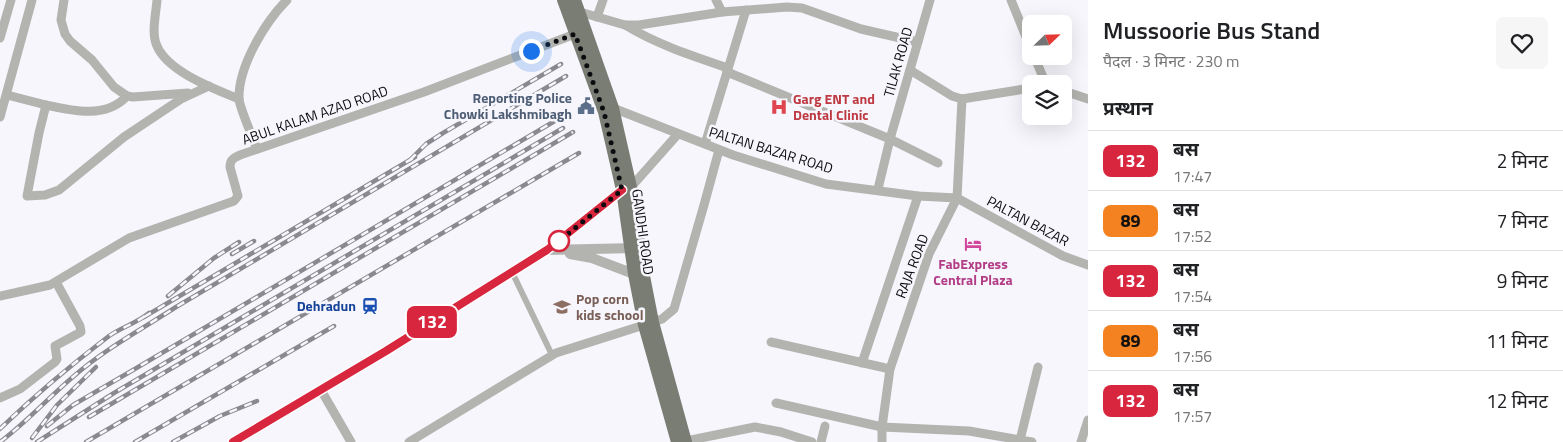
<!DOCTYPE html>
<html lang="hi">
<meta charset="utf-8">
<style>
:root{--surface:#fff;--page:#f6f6f6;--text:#202124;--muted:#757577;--line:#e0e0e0}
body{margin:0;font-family:"Titillium Web","Noto Sans Devanagari",sans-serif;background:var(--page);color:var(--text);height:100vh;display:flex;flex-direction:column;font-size:19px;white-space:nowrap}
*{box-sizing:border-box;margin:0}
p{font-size:16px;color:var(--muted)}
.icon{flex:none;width:28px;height:28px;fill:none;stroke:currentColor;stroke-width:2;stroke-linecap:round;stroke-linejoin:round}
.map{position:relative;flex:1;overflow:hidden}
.details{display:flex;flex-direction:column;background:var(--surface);width:475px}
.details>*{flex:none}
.badge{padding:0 10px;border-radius:8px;font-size:18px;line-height:32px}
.needle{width:32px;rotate:67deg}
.buttons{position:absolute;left:1022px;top:15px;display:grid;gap:10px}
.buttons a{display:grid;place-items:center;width:50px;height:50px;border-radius:8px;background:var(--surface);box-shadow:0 5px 20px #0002;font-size:25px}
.you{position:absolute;width:25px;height:25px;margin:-12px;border:4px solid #fff;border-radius:50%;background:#1a73e8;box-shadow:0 0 0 8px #1a73e833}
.map>.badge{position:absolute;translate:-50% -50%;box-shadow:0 0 0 2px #fff}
h2{padding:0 15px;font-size:19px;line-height:45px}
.round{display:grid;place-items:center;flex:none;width:52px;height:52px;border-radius:8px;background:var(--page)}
.headline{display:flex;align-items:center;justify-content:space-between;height:85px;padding:0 15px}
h1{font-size:24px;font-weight:600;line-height:38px}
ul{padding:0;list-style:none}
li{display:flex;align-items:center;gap:15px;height:60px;padding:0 15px;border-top:1px solid var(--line)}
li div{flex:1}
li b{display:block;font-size:19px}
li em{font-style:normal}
li .badge{min-width:55px;font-weight:700;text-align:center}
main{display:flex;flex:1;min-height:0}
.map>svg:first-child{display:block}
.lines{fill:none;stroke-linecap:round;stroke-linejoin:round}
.pedestrian{stroke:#b3b4b0;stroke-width:6}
.minor{stroke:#b3b4b0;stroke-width:9}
.tertiary{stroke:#b3b4b0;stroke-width:10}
.primary{stroke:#7a7d74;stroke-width:12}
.rail-casing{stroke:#8a898f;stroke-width:4.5}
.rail{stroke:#f7f6fd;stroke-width:2.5;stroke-dasharray:8;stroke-linecap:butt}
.line-casing{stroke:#fff;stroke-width:11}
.line{stroke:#d7263d;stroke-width:8}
.walk{stroke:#0c0b0f;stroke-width:5;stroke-dasharray:0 9}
.stop-dot{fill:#fff;stroke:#d7263d;stroke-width:2.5}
.labels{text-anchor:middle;stroke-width:5;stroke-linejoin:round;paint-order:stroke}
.street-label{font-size:14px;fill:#0c0b0f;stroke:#f7f6fd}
.service-label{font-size:14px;font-weight:bold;fill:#4e5e75;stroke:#f7f6fd;text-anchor:end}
.health-label{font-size:14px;font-weight:bold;fill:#be3a42;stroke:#f7f6fd;text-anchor:start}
.hotel-label{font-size:14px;font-weight:bold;fill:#b23c85;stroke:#f7f6fd}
.education-label{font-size:14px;font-weight:bold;fill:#785e54;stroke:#f7f6fd;text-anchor:start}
.transit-label{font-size:14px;font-weight:bold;fill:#164399;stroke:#f7f6fd;text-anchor:end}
</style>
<main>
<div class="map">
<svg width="1088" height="442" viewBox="0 0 1088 442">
<rect width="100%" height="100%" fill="#f7f6fd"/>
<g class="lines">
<!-- pedestrian -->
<path class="pedestrian" d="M512,272L552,355"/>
<!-- minor -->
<g class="minor">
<path d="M64,0L61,20L65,34L70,41L92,60L114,87L127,96L133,97L188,93"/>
<path d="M157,0C156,14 151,33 157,46C168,72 215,89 239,99"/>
<path d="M1011,0L1031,49"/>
<path d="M580,12L625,25H639L722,12L716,0"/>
<path d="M722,12L787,7L802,8L861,29L918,42"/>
<path d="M597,17L603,0"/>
<path d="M625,25C658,45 693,56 728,68"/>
<path d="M0,38L11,0"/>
<path d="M1034,56L1046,84"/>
<path d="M910,70L952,96L962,99L1031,88"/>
<path d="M727,72L890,139L938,163"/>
<path d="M1064,91L1088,99"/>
<path d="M7,95L46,105"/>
<path d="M127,96C106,119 73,111 46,105L39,133L27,196L45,195L59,190L124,137L181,99L209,86"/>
<path d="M613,108L733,155L826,184L918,196L957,198L1063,256L1088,265"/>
<path d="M0,117L32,0"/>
<path d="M705,144L746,10"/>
<path d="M257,149C253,138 240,109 239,99C238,67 265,22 287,0"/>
<path d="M631,187L678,134"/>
<path d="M878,189L890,139L930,0"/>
<path d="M0,296L50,285L129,238L234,201L238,196L230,167C230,159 234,158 240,155L424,92L575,34"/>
<path d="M653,322L662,319L674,309L704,205L719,150"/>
<path d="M771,342L890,369"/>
<path d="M862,363L918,196"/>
<path d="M321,390L351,442"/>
<path d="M0,398L20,389L55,362L57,359L55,346L81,332L80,326L56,282"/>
<path d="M776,403L882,427L969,431L1032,442"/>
<path d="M1020,440L1038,367"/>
<path d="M686,441L755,427L781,432L812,442"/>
<path d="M409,442L556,353L644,325"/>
<path d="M821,442L825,426"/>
<path d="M882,442V427L890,369L929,254L957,198L962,99"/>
<path d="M1081,442L1088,420"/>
</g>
<!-- tertiary -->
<g class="tertiary">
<path d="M547,250L636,248"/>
<path d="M570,254L592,258L634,274"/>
<path d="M233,442L386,351L547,250L622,190"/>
</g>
<!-- primary -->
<g class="primary">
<path d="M563,0L604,112L622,190L634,274L644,325L677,442"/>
<path d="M575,0L613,108L631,187L644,276L653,322L686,442"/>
</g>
<!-- rail casing -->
<g class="rail-casing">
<g id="rail">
<path d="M410,160L426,144L443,133L561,64"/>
<path d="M232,254L254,241"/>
<path d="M168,296L214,258L239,242"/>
<path d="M144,317L415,157"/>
<path d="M89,417L573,132"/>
<path d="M47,426L73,405L128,373L565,115"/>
<path d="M0,429C34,396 71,365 109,336C122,327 137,323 149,313"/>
<path d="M32,438L57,405L96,367"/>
<path d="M0,442C27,422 49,397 74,376C105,349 142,329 176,307L566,76"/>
<path d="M37,442L114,393L563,128"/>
<path d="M86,442L579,153"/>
<path d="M135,442L334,326"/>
<path d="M173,442L220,416L257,401"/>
</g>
</g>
<!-- rail -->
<use href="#rail" class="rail"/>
</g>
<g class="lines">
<!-- line casing -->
<g class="line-casing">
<path id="line" d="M233,442L386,351L547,250L622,190"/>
</g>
<!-- line -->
<use href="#line" class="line"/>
<!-- walk -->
<path class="walk" d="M531,51L575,34L604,112L622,190L559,241"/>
</g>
<!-- icons -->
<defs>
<g id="civic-bare" transform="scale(1.35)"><path d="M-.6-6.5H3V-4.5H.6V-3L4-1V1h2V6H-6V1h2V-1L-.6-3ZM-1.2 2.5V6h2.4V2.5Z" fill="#5c6f8a" stroke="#f7f6fd" stroke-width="2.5" paint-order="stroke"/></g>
<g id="hospital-bare" transform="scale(1.35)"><path d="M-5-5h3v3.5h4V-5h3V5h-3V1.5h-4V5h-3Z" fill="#e0444e" stroke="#f7f6fd" stroke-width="2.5" paint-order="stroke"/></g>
<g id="hotel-bare" transform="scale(1.35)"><path d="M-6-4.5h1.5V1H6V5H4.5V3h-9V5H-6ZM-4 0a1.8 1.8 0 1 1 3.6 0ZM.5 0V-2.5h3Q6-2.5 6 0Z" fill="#d1479c" stroke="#f7f6fd" stroke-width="2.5" paint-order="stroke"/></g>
<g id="station-bare" transform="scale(1.35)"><path d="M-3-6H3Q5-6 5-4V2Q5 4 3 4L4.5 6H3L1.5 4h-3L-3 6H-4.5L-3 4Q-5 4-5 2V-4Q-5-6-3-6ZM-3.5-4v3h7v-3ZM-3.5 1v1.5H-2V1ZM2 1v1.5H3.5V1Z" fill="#1a4fb4" stroke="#f7f6fd" stroke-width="2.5" paint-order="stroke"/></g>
<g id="school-bare" transform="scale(1.35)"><path d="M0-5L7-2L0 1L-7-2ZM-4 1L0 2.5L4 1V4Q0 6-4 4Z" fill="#8d6e63" stroke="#f7f6fd" stroke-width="2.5" paint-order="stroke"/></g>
</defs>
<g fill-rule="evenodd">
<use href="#civic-bare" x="586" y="106"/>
<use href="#hospital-bare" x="779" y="107"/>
<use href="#hotel-bare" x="973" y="244"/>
<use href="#station-bare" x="370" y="306"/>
<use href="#school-bare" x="562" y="307"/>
</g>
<!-- markers -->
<circle class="stop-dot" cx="559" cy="241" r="10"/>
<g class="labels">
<!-- street labels -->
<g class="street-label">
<text transform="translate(898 62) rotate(-74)" y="5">TILAK ROAD</text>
<text transform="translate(315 115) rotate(-19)" y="5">ABUL KALAM AZAD ROAD</text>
<text transform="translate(771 150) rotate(17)" y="5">PALTAN BAZAR ROAD</text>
<text transform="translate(1028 221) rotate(28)" y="5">PALTAN BAZAR</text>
<text transform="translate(643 232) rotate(82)" y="5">GANDHI ROAD</text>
<text transform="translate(912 266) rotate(-69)" y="5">RAJA ROAD</text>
</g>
<!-- service labels -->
<g class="service-label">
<text x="572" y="103">Reporting Police<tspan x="572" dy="16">Chowki Lakshmibagh</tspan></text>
</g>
<!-- health labels -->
<g class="health-label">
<text x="793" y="104">Garg ENT and<tspan x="793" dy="16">Dental Clinic</tspan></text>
</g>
<!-- hotel labels -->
<g class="hotel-label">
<text x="973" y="269">FabExpress<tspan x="973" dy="16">Central Plaza</tspan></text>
</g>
<!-- education labels -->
<g class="education-label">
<text x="576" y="304">Pop corn<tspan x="576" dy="16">kids school</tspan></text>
</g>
<!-- transit labels -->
<g class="transit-label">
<text x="356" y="311">Dehradun</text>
</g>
</g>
</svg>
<div class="buttons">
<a><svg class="needle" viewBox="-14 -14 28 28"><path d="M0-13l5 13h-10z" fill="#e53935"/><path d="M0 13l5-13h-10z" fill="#757577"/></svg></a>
<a><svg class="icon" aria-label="layers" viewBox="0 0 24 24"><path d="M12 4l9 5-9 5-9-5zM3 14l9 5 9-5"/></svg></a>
</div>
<div class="you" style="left:531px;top:51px"></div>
<b class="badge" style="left:432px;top:322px;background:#d7263d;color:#fff">132</b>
</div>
<section class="details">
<div class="headline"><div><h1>Mussoorie Bus Stand</h1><p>पैदल · 3 मिनट · 230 m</p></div><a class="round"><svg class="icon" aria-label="heart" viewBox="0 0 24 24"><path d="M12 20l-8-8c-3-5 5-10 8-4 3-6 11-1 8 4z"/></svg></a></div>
<h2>प्रस्थान</h2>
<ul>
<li><span class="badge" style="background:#d7263d;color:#fff">132</span><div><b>बस</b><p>17:47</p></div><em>2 मिनट</em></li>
<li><span class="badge" style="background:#f58220;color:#111">89</span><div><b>बस</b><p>17:52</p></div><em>7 मिनट</em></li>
<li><span class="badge" style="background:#d7263d;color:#fff">132</span><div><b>बस</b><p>17:54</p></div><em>9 मिनट</em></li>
<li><span class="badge" style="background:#f58220;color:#111">89</span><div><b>बस</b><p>17:56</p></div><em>11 मिनट</em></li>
<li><span class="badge" style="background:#d7263d;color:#fff">132</span><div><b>बस</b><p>17:57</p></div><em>12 मिनट</em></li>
</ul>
</section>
</main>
